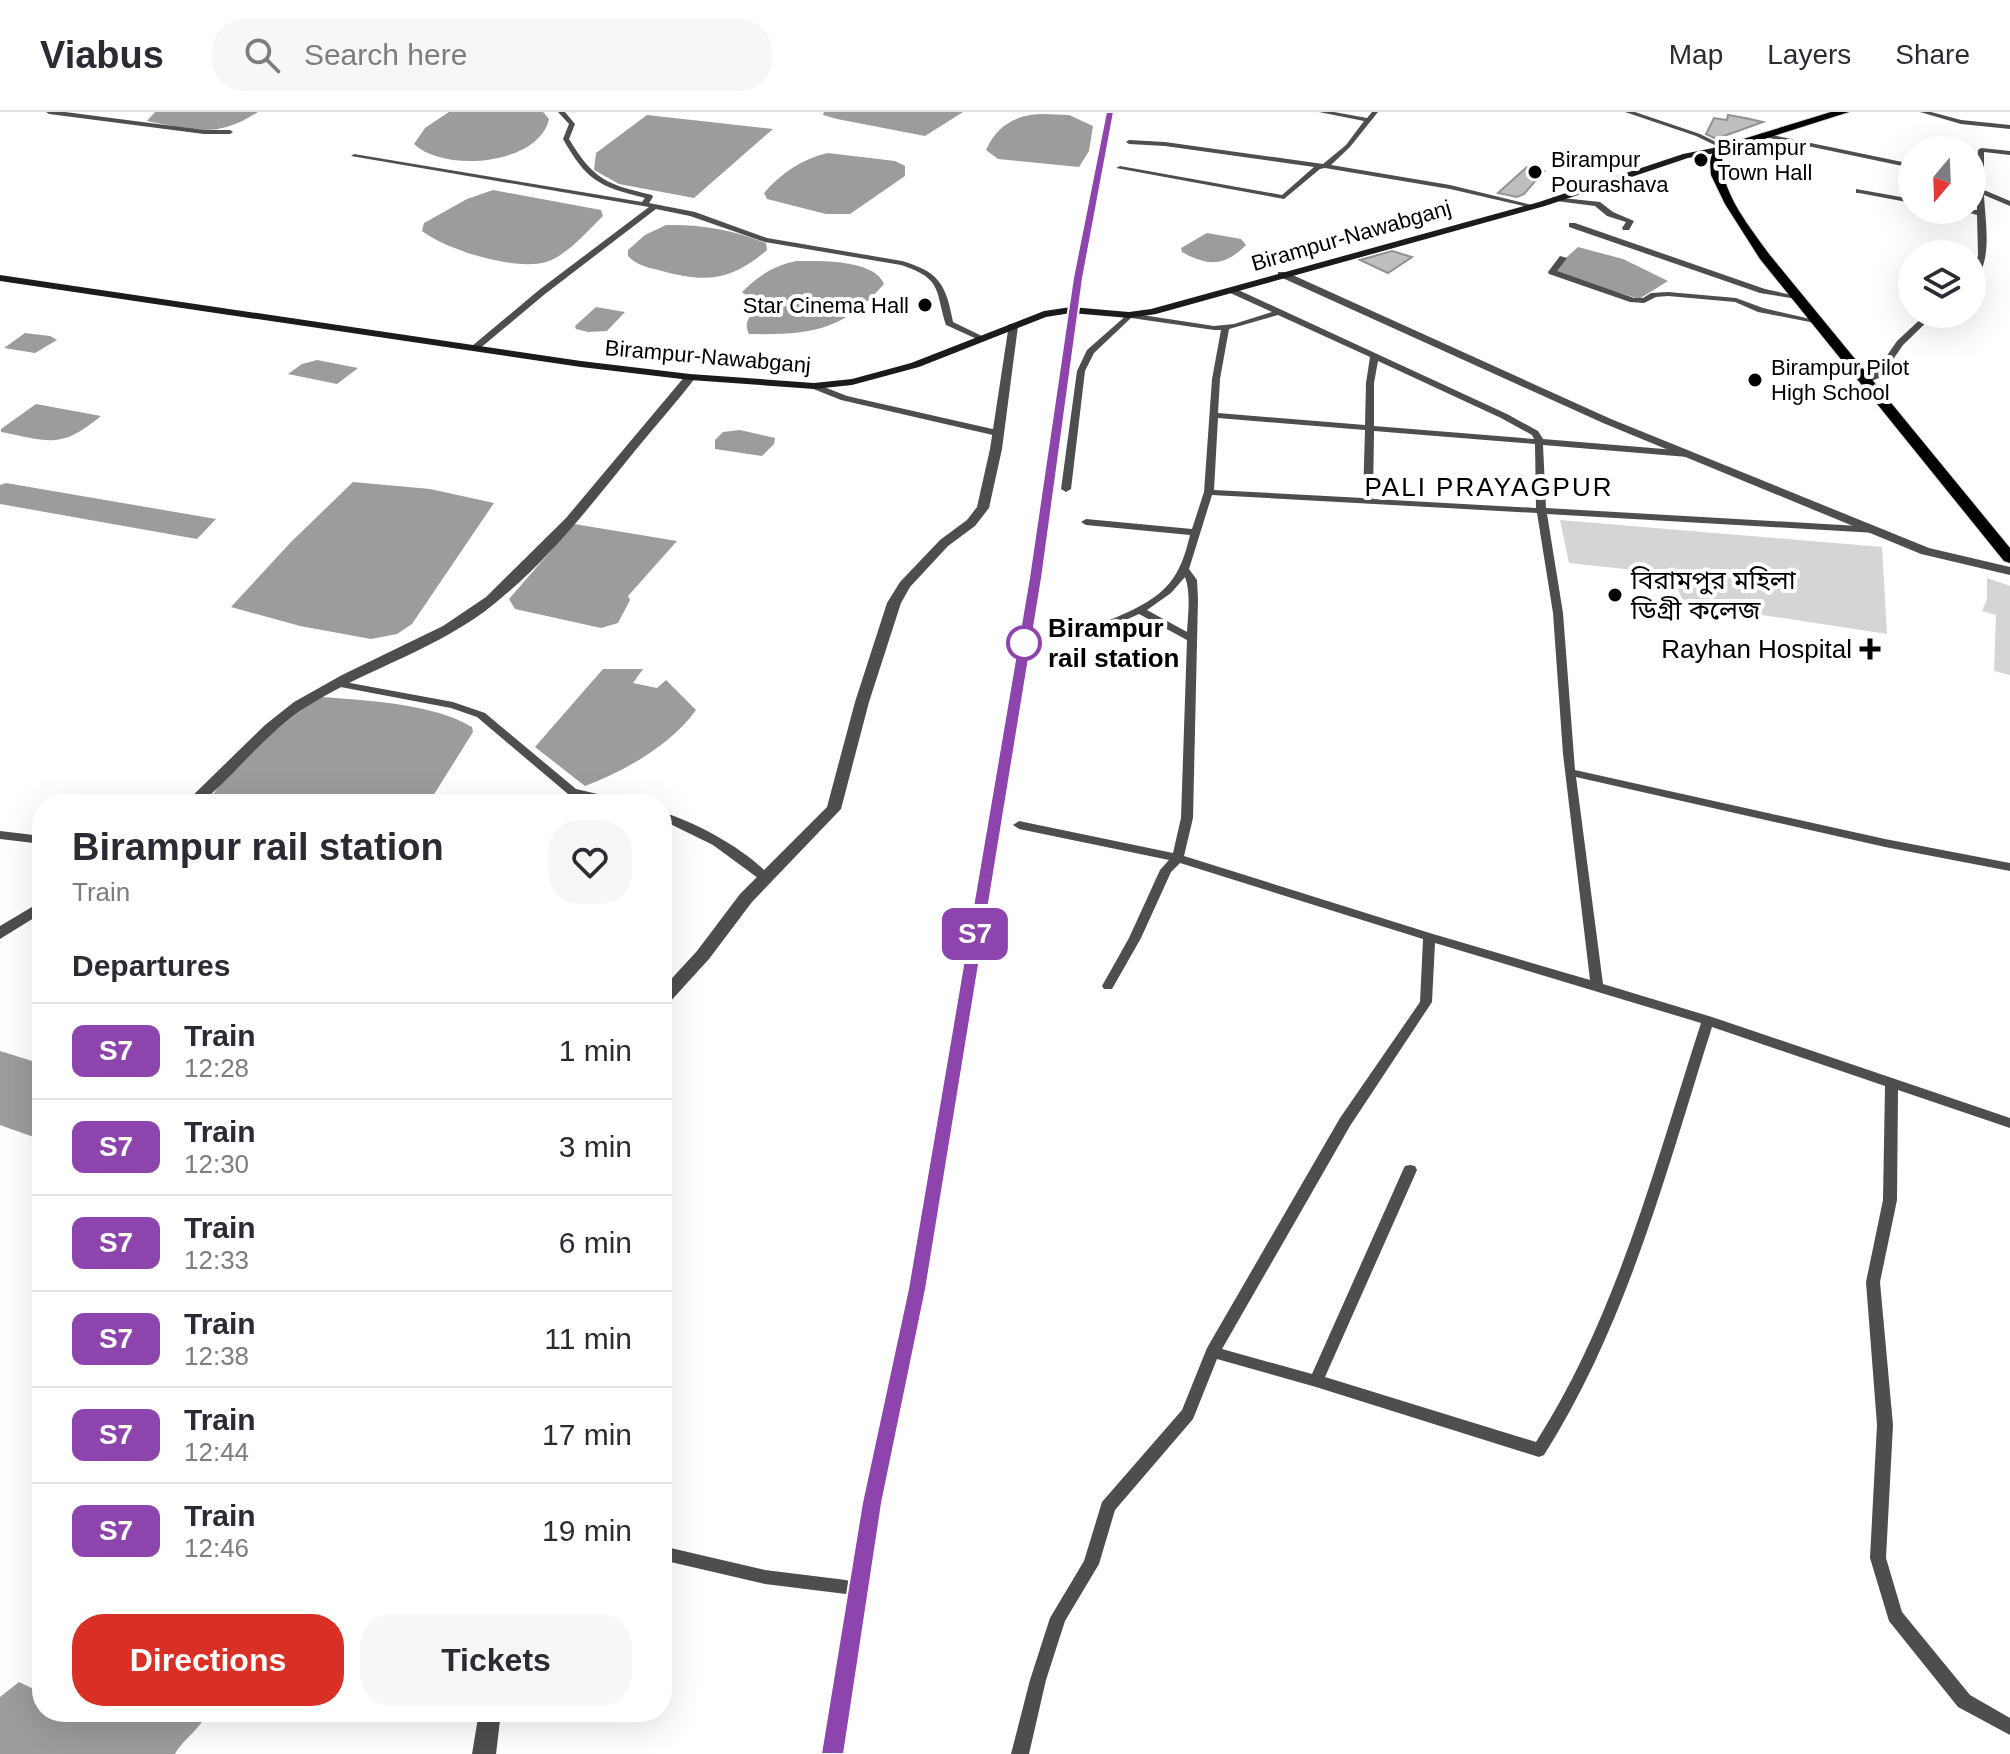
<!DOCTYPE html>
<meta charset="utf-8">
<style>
:root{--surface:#fff;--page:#f7f7f7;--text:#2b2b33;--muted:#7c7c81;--line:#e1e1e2;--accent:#d93025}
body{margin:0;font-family:Arial,"Noto Sans Bengali",sans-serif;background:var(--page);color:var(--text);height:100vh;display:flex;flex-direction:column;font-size:30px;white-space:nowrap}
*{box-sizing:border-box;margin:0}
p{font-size:26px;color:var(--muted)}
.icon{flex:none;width:44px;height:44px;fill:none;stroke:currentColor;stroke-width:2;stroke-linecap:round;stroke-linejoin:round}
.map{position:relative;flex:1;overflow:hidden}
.side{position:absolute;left:32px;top:682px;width:640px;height:928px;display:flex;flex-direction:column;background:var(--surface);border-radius:32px;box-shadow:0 8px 32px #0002}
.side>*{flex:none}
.badge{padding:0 16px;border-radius:12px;font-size:28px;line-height:52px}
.needle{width:52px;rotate:199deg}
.tools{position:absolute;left:1898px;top:24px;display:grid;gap:16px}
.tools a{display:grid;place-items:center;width:88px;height:88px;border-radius:50%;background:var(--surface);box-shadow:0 8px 32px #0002;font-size:40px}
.map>.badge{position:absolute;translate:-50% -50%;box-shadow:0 0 0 4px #fff}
h2{padding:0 40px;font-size:30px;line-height:72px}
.round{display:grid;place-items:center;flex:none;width:84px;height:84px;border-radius:32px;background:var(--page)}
.summary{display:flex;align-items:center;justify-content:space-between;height:136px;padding:0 40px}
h1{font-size:38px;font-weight:700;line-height:60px}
.action{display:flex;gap:16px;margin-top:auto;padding:16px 40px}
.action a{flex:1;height:92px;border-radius:32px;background:var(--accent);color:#fff;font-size:32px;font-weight:700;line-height:92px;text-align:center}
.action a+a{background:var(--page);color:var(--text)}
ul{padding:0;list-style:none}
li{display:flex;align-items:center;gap:24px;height:96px;padding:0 40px;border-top:2px solid var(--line)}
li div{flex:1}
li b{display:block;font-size:30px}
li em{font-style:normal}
li .badge{min-width:88px;font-weight:700;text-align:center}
header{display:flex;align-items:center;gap:48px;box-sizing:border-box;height:112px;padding:0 40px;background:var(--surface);border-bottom:2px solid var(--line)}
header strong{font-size:38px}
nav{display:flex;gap:44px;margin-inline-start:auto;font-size:28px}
.search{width:560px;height:72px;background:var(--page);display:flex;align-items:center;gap:20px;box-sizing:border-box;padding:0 28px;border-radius:32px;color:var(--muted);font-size:30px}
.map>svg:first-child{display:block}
.green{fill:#d5d5d5}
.water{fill:#9c9c9c}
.building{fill:#bebebe;stroke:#929292;stroke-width:2}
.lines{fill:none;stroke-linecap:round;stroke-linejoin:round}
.primary-casing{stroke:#dbdbdb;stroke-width:2}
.minor{fill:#4e4e4e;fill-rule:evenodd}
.tertiary{fill:#4e4e4e;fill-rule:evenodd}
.secondary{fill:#1b1b1b;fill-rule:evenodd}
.primary{fill:#000;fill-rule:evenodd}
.rail-far2-casing{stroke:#000;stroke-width:5}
.rail-far1-casing{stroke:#000;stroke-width:7}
.rail-casing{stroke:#000;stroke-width:8}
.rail-far2{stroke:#fff;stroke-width:3;stroke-dasharray:8;stroke-linecap:butt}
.rail-far1{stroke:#fff;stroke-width:4;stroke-dasharray:12;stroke-linecap:butt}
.rail{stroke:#fff;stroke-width:5;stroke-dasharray:15;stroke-linecap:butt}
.line{fill:#8e44ad;stroke:#fff;stroke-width:2}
.poi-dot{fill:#000;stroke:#fff;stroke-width:3}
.stop-dot{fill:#fff;stroke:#8e44ad;stroke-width:4}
.labels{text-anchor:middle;stroke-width:8;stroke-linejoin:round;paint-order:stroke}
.far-poi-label{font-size:22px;fill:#000;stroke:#fff;text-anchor:start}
.far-street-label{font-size:22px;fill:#000;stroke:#fff}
.far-quarter-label{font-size:26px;letter-spacing:2px;fill:#000;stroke:#fff}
.poi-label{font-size:26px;fill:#000;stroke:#fff;text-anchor:start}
.stop-label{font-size:26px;font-weight:bold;fill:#000;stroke:#fff;text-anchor:start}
</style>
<header>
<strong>Viabus</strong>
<div class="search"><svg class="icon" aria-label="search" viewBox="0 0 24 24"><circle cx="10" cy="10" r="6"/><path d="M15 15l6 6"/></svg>Search here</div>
<nav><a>Map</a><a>Layers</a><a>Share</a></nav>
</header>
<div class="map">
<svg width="2010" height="1642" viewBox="0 0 2010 1642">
<rect width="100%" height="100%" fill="#fff"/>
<!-- green -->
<g class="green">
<path d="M1560,408L1882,435L1887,522L1684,491L1671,462L1569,451Z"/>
<path d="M1987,466L2010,474V563L1994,559L1996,503L1982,499L1987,487Z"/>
</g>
<!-- water -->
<g class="water">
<path d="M155,0H258C216,27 194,18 147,9Z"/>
<path d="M449,0H543L549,7C539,53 444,61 414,32L425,16Z"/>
<path d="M824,0H963L925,24L837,7L823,3Z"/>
<path d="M1043,2L1069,3L1093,14L1089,39L1079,55L998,47L986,38C997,13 1017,2 1043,2Z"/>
<path d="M647,3L773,17L694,86L619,72L594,58L596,41Z"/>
<path d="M828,41L895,49L905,54V64L850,102H826L767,87L764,81C781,61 802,47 828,41Z"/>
<path d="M493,78L601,98L603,104C587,119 568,143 546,150C514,159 447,138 422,119L424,111L467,87Z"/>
<path d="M666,113C700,112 734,118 766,131L767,138C731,169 706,171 662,159C648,155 637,154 628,144V138L645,123Z"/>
<path d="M1207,121L1241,127L1246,133C1225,154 1209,155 1182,140L1181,136Z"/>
<path d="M1578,135L1623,147L1668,169L1639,187L1555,161L1558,153Z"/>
<path d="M796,149C820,149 874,147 884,172C842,220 809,223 749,222C742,208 753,204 757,191L742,180C759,163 774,154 796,149Z"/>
<path d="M596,195L625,200L607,219L588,220L576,217L575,214Z"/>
<path d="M25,221L50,224L57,228L35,241L4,236Z"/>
<path d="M317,248L358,256L337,272L288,262L302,252Z"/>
<path d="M36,292L101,304C60,338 49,329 1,320V317Z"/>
<path d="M740,318L775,326L774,332L762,344L715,337V328L723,320Z"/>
<path d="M353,370L430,377L494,391L412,512L397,522L371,527L300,514L231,495L291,430Z"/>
<path d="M6,371L216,407L197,427L0,392V373Z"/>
<path d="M574,412L677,429L628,484L630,488L618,511L601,516L515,497L509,487Z"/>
<path d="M603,557H643L633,571L657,576L666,568L696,598C671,633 625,659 585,674L535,635Z"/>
<path d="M321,585C365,588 435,592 472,615L473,620L428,692H207C227,656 286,607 321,585Z"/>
<path d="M0,939L42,952V1028L0,1013Z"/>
<path d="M19,1570L42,1581V1600H82L95,1606L100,1600H207C201,1617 184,1626 175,1642H0V1585Z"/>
</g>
<!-- building -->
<g class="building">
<path d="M1728,3L1745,6L1763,10L1716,27L1706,22L1714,6L1727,8Z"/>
<path d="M1527,55L1544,59L1524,82L1517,85L1498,81Z"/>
<path d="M1392,139L1412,145L1388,161L1360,148Z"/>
</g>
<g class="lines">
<!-- primary casing -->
<g class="primary-casing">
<path id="primary" d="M1831,0H1849L1723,40C1716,75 1750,115 1769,142L2010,436V451L2004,449L1760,147L1725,92L1711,63L1710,49L1714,36Z"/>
</g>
<!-- minor -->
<g class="minor">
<path d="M46,0H65L204,18H230L233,20L230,22H204L49,2Z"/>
<path d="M558,0H565L575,12L569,27C594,68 606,72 652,83L653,85L649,91L695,100L767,126L902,149C939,160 946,172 953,210L986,226L979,228L946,213C935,176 942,167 901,153L765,130L690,104L656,97L545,182L478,238H472V234L539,178L649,95L351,44L354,42L642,90L645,86C598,74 587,69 563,27L569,12Z"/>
<path d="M1319,0H1334L1367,6L1372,0H1378L1350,35L1331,53L1450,73L1536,94L1532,96L1450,77L1325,56L1320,57L1284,87L1116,56L1120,54L1282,83L1314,55L1165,34L1129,32L1126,30L1129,28L1165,30L1323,52L1346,33L1364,9Z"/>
<path d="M1625,0H1635L1700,22L1728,36L1723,37L1696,24Z"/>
<path d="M1920,0H1931L1961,8L2010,13V17L1961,12Z"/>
<path d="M1762,21L1912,52V56L1760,24L1759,23Z"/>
<path d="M1981,36L2010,39V43L1984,40V78L2010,89V94L1984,83C1985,109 1994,152 1972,171V159L1978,144L1977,103L1959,98H1977L1976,65L1972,64V60H1977L1978,38Z"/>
<path d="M1856,77L1912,87V91L1859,81H1856Z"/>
<path d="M1553,85L1600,90L1613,100L1634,109L1629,118H1623L1622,116L1626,110L1607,104L1595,94L1556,89L1552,87Z"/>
<path d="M1569,111H1575L1765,177L1801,185L1797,187L1760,181L1569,115Z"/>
<path d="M1560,144L1567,146L1557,159L1634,186H1643L1651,181L1668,180L1736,186L1763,196L1819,209L1815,211L1758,200L1735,190L1668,184L1656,185L1644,191L1630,190L1549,162L1548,160Z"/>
<path d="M1228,176H1234L1507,302L1538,319L1543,327L1688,339L1692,342L1688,345L1543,333L1546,396L1876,415L1881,418L1876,421L1547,402L1563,501L1575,658L1885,727L2010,751V759L1885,735L1576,665L1603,872L1712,905L2010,1006V1016L1898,978L1897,1088L1880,1170L1893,1313L1886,1446L1902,1500L1970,1583L2010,1606V1623L1958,1595L1889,1509L1870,1446L1877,1313L1866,1170L1883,1088L1885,974L1712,915C1666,1060 1627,1212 1544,1343L1539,1345L1316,1275L1217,1247L1193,1307L1115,1398L1099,1452L1065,1509L1046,1568L1029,1642H1011L1030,1568L1050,1506L1084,1449L1102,1390L1182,1298L1207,1236L1340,1006L1420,890L1423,827L1180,751L1171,760L1141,826L1112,877H1104L1102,874L1129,826L1160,758L1169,748L1019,717L1013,713L1019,709L1173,741L1181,706L1187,528L1139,502L1101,519L1097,520L1092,517C1102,510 1115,506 1126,501C1167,482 1180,466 1190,423L1086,413L1081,410L1086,407L1192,417L1204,380L1212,267L1221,218H1214L1131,206L1094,241L1085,259L1071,377L1066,380L1061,377L1077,259L1087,238L1129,201L1214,214L1234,212L1272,200L1228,180ZM1278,203L1370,245L1366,271L1365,313L1218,301L1220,267L1229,217ZM1378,249L1501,306L1532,323L1534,327L1374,314V271ZM1218,306L1365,318L1363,386L1214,378ZM1374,319L1535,332L1536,396L1373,387ZM1212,383L1537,401L1553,501L1563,642L1590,868L1433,822L1184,744L1193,706L1198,487L1197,468L1189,457ZM1185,465C1191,481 1188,503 1187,520L1147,498L1171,481ZM1435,831L1701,911C1655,1053 1617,1203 1536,1330L1325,1265L1417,1058L1415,1054L1410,1053L1405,1054L1403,1058L1312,1262L1222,1237L1350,1014L1432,890Z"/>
<path d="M1926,202H1935L1903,233L1881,265L1867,271H1861V267L1875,261L1897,229Z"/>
<path d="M814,271L847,284L997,318L1001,321L997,324L841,288L811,276V272Z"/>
<path d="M334,568L453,590L485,601L576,677L628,689L630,692H609L568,682L477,605L451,596L330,573L329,571Z"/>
<path d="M662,700C698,711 747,738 772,766L770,769H762L713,733L662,708Z"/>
<path d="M0,719L42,724V732L0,727Z"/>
<path d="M662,1434L765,1458L846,1468L852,1470L854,1475L852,1480L846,1482L765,1472L662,1448Z"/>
</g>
<!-- tertiary -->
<g class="tertiary">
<path d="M1278,160H1286L1611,307L1929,436L2010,455V463L1921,442L1603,311L1278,164Z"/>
<path d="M1009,212L1018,214L1002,337L989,396L975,414L948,434L910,475L901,491L869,590L841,697L752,790L709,847L668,892L662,894V877L697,839L740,782L827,695L855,590L887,491L900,470L940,428L967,408L977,395L990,337Z"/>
<path d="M686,263L696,265C676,291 654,315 634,340C591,393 548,449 494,492C439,537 368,556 308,594C266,620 237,661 200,692H184L265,613L294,590L342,563L443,514L486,485L566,406Z"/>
<path d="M42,789V801L0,827V814Z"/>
<path d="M479,1600H501L496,1642H472Z"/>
</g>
<!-- secondary -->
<path class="secondary" d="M1718,35L1721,36V40L1688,46L1545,94L1156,202L1129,206L1071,201L1046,205L919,255L852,273L814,277L690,268L581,255L0,169V163L581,249L690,262L814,271L852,267L911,251L1044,199L1071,195L1129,200L1151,197L1539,90L1683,42Z"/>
<!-- primary -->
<use href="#primary" class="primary"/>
<!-- rail-far2 casing -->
<g class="rail-far2-casing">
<path id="rail-far2" d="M1008,630L1078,166L1110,0"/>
</g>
<!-- rail-far1 casing -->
<g class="rail-far1-casing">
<path id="rail-far1" d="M934,1077L1008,628"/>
</g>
<!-- rail casing -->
<g class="rail-casing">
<path id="rail" d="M832,1642L872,1391L917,1177L934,1075"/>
</g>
<!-- rail-far2 -->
<use href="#rail-far2" class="rail-far2"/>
<!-- rail-far1 -->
<use href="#rail-far1" class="rail-far1"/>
<!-- rail -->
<use href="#rail" class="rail"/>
</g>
<!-- line -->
<path class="line" d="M1106,0H1114L1083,166L1042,466L926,1177L882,1391L844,1642H821L862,1391L908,1177L1029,466L1073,166Z"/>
<!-- markers -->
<g class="poi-dot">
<circle cx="1701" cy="48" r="8"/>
<circle cx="1535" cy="60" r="8"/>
<circle cx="925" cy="193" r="8"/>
<circle cx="1755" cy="268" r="8"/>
<circle cx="1615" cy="483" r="8"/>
<path d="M1866 525h8v8h8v8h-8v8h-8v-8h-8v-8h8z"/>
</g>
<circle class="stop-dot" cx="1024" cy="531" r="16"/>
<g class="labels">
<!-- far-poi labels -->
<g class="far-poi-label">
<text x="1717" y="43">Birampur<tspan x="1717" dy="25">Town Hall</tspan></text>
<text x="1551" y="55">Birampur<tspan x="1551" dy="25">Pourashava</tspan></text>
<text x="909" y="201" text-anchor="end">Star Cinema Hall</text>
<text x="1771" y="263">Birampur Pilot<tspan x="1771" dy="25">High School</tspan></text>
</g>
<!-- far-street labels -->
<g class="far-street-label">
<text transform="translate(1351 123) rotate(-16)" y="8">Birampur-Nawabganj</text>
<text transform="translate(708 244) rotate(5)" y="8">Birampur-Nawabganj</text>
</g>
<!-- far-quarter labels -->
<g class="far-quarter-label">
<text x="1489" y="384">PALI PRAYAGPUR</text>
</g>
<!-- poi labels -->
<g class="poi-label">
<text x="1631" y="477">বিরামপুর মহিলা<tspan x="1631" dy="30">ডিগ্রী কলেজ</tspan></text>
<text x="1852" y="546" text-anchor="end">Rayhan Hospital</text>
</g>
<!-- stop labels -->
<g class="stop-label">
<text x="1048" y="525">Birampur<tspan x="1048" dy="30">rail station</tspan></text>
</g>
</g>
</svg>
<div class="tools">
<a><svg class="needle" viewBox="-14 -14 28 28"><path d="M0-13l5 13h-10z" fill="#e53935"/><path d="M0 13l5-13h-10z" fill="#7c7c81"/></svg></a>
<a><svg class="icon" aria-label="layers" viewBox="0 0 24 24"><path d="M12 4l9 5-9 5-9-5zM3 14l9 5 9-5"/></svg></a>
</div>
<b class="badge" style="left:975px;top:822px;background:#8e44ad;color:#fff">S7</b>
<section class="side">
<div class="summary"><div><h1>Birampur rail station</h1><p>Train</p></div><a class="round"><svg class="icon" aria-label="heart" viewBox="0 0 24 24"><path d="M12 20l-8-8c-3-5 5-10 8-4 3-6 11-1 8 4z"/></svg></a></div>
<h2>Departures</h2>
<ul>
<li><span class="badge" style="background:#8e44ad;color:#fff">S7</span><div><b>Train</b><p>12:28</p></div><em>1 min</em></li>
<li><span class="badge" style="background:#8e44ad;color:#fff">S7</span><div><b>Train</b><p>12:30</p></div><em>3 min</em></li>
<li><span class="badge" style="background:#8e44ad;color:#fff">S7</span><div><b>Train</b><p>12:33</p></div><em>6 min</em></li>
<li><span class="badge" style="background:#8e44ad;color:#fff">S7</span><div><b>Train</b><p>12:38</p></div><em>11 min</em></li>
<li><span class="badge" style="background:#8e44ad;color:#fff">S7</span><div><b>Train</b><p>12:44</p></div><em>17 min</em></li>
<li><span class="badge" style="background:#8e44ad;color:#fff">S7</span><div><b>Train</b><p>12:46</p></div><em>19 min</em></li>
</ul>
<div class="action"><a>Directions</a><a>Tickets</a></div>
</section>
</div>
